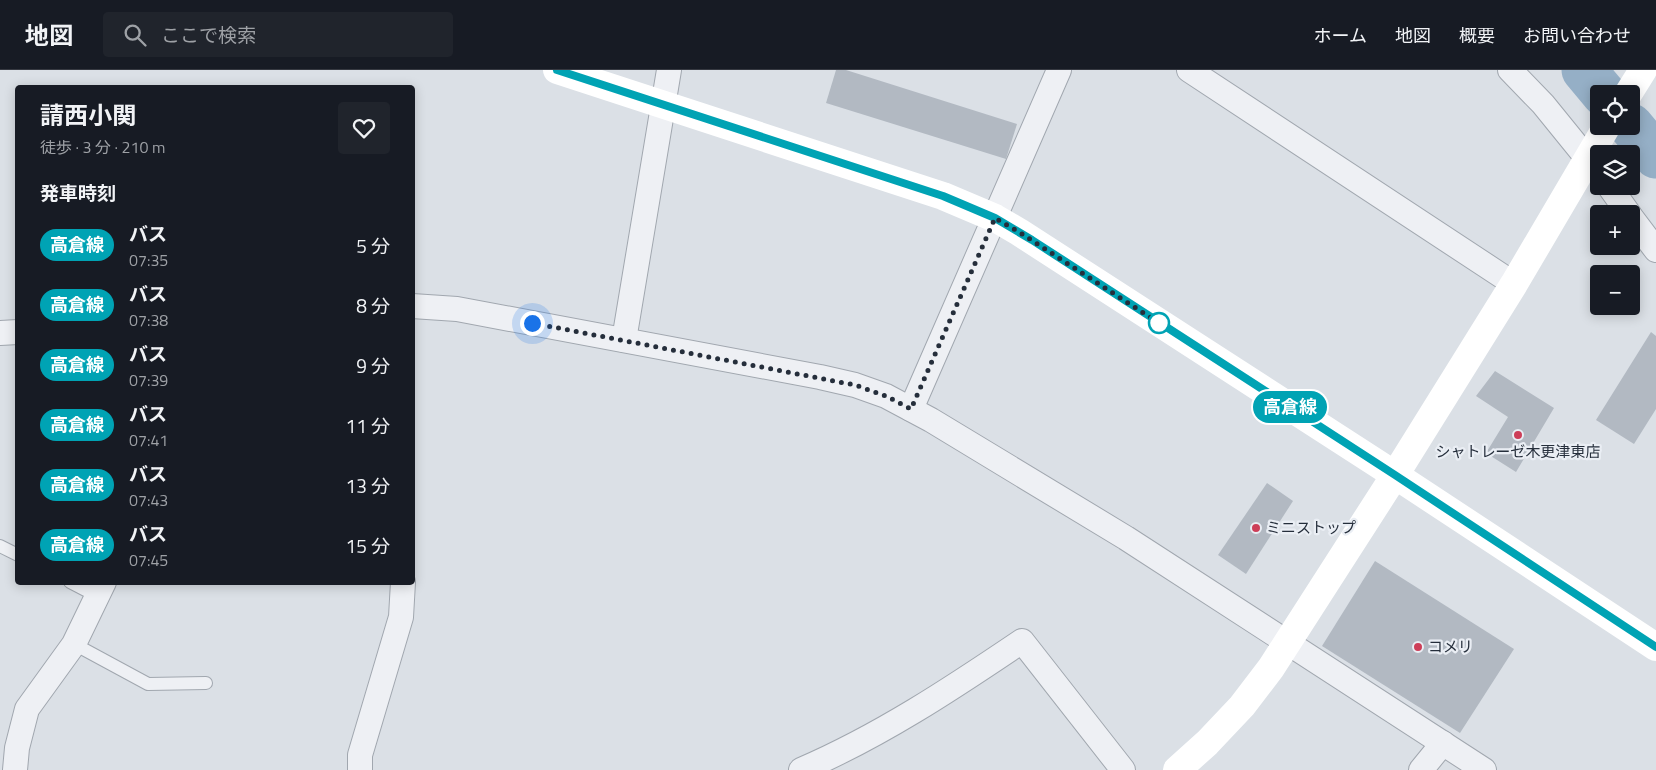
<!DOCTYPE html>
<html lang="ja">
<meta charset="utf-8">
<style>
:root{--surface:#171b24;--page:#20242c;--text:#f1f3f6;--muted:#9ea1a6;--line:#363941}
body{margin:0;font-family:"Titillium Web","Noto Sans JP",sans-serif;background:var(--page);color:var(--text);height:100vh;display:flex;flex-direction:column;font-size:19px;white-space:nowrap}
*{box-sizing:border-box;margin:0}
p{font-size:16px;color:var(--muted)}
.icon{flex:none;width:28px;height:28px;fill:none;stroke:currentColor;stroke-width:2;stroke-linecap:round;stroke-linejoin:round}
.map{position:relative;flex:1;overflow:hidden}
.side{position:absolute;left:15px;top:15px;width:400px;height:500px;display:flex;flex-direction:column;background:var(--surface);border-radius:5px;box-shadow:0 2px 12px #0003}
.side>*{flex:none}
.badge{padding:0 10px;border-radius:16px;font-size:18px;line-height:32px}
.tools{position:absolute;left:1590px;top:15px;display:grid;gap:10px}
.tools a{display:grid;place-items:center;width:50px;height:50px;border-radius:5px;background:var(--surface);box-shadow:0 2px 12px #0003;font-size:25px}
.you{position:absolute;width:25px;height:25px;margin:-12px;border:4px solid #fff;border-radius:50%;background:#1a73e8;box-shadow:0 0 0 8px #1a73e833}
.map>.badge{position:absolute;translate:-50% -50%;box-shadow:0 0 0 2px #fff}
h2{padding:0 25px;font-size:19px;line-height:45px}
.round{display:grid;place-items:center;flex:none;width:52px;height:52px;border-radius:5px;background:var(--page)}
.headline{display:flex;align-items:center;justify-content:space-between;height:85px;padding:0 25px}
h1{font-size:24px;font-weight:700;line-height:38px}
ul{padding:0;list-style:none}
li{display:flex;align-items:center;gap:15px;height:60px;padding:0 25px}
li div{flex:1}
li b{display:block;font-size:19px}
li em{font-style:normal}
li .badge{min-width:55px;font-weight:700;text-align:center}
header{display:flex;align-items:center;gap:30px;box-sizing:border-box;height:70px;padding:0 25px;background:var(--surface);border-bottom:1px solid var(--line)}
header strong{font-size:24px}
nav{display:flex;gap:28px;margin-inline-start:auto;font-size:18px}
.search{width:350px;height:45px;background:var(--page);display:flex;align-items:center;gap:12px;box-sizing:border-box;padding:0 18px;border-radius:5px;color:var(--muted);font-size:19px}
.map>svg:first-child{display:block}
.lines{fill:none;stroke-linecap:round;stroke-linejoin:round}
.river{stroke:#95afc6;stroke-width:45}
.building{fill:#b2b9c2}
.lane-casing{stroke:#a1a7af;stroke-width:14}
.street-casing{stroke:#a1a7af;stroke-width:26}
.lane{stroke:#eef0f4;stroke-width:12}
.street{stroke:#eef0f4;stroke-width:24}
.secondary{stroke:#fff;stroke-width:28}
.line-casing{stroke:#fff;stroke-width:11}
.line{stroke:#00a3b4;stroke-width:8}
.walk{stroke:#252e3b;stroke-width:5;stroke-dasharray:0 9}
.stop-dot{fill:#fff;stroke:#00a3b4;stroke-width:2.5}
.poi-dot{fill:#cd3e58;stroke:#eaeef4;stroke-width:2}
.labels{text-anchor:middle;stroke-width:4.5;stroke-linejoin:round;paint-order:stroke}
.poi-label{font-size:15px;fill:#252e3b;stroke:#eaeef4;text-anchor:start}
</style>
<header>
<strong>地図</strong>
<div class="search"><svg class="icon" aria-label="search" viewBox="0 0 24 24"><circle cx="10" cy="10" r="6"/><path d="M15 15l6 6"/></svg>ここで検索</div>
<nav><a>ホーム</a><a>地図</a><a>概要</a><a>お問い合わせ</a></nav>
</header>
<div class="map">
<svg width="1656" height="700" viewBox="0 0 1656 700">
<rect width="100%" height="100%" fill="#dbe0e6"/>
<g class="lines">
<!-- river -->
<g class="river">
<path d="M1584,0L1604,24"/>
<path d="M1631,56L1656,86"/>
</g>
</g>
<!-- building -->
<g class="building">
<path d="M836,0H846L1017,54L1006,89L826,33Z"/>
<path d="M1651,262L1656,266V339L1634,374L1596,350Z"/>
<path d="M1495,301L1554,338L1516,402L1486,383L1508,347L1476,326Z"/>
<path d="M1267,413L1293,431L1246,504L1218,485Z"/>
<path d="M1375,491L1514,579L1460,663L1322,576Z"/>
</g>
<g class="lines">
<!-- lane casing -->
<g class="lane-casing">
<g id="lane">
<path d="M0,476L18,485"/>
<path d="M70,512L97,526"/>
<path d="M74,574L148,614L206,613"/>
</g>
</g>
<!-- street casing -->
<g class="street-casing">
<g id="street">
<path d="M1189,0L1514,214"/>
<path d="M1510,0L1543,34L1599,103"/>
<path d="M1609,116L1629,144"/>
<path d="M1631,147L1656,180"/>
<path d="M412,236L457,239L820,307L855,315L886,326L931,350L1126,468L1484,700"/>
<path d="M0,263L18,262"/>
<path d="M624,270L669,0"/>
<path d="M911,339L1059,0"/>
<path d="M15,700L17,678L27,639L74,574L104,512"/>
<path d="M360,700V685L401,547L403,512"/>
<path d="M801,700C880,666 951,619 1022,571L1123,700"/>
<path d="M1421,700L1443,673"/>
</g>
</g>
<!-- lane -->
<use href="#lane" class="lane"/>
<!-- street -->
<use href="#street" class="street"/>
<!-- secondary -->
<g class="secondary">
<path d="M557,0L943,126L995,148L1019,162L1395,405L1656,577"/>
<path d="M1628,24L1643,0"/>
<path d="M1177,700L1207,673L1242,636L1271,598L1395,405L1514,214L1607,56"/>
</g>
</g>
<g class="lines">
<!-- line casing -->
<g class="line-casing">
<path id="line" d="M557,0L943,126L995,148L1032,170L1395,405L1656,577"/>
</g>
<!-- line -->
<use href="#line" class="line"/>
<!-- walk -->
<path class="walk" d="M532,253L855,315L886,326L911,339L995,148L1019,162L1159,253"/>
</g>
<!-- markers -->
<circle class="stop-dot" cx="1159" cy="253" r="10"/>
<g class="poi-dot">
<circle cx="1518" cy="365" r="5"/>
<circle cx="1256" cy="458" r="5"/>
<circle cx="1418" cy="577" r="5"/>
</g>
<g class="labels">
<!-- poi labels -->
<g class="poi-label">
<text x="1518" y="387" text-anchor="middle">シャトレーゼ木更津東店</text>
<text x="1266" y="463">ミニストップ</text>
<text x="1428" y="582">コメリ</text>
</g>
</g>
</svg>
<div class="tools">
<a><svg class="icon" aria-label="locate" viewBox="0 0 24 24"><circle cx="12" cy="12" r="6"/><path d="M12 2v4M12 18v4M2 12h4M18 12h4"/></svg></a>
<a><svg class="icon" aria-label="layers" viewBox="0 0 24 24"><path d="M12 4l9 5-9 5-9-5zM3 14l9 5 9-5"/></svg></a>
<a>+</a>
<a>−</a>
</div>
<div class="you" style="left:532px;top:253px"></div>
<b class="badge" style="left:1290px;top:337px;background:#00a3b4;color:#fff">高倉線</b>
<section class="side">
<div class="headline"><div><h1>請西小関</h1><p>徒歩 · 3 分 · 210 m</p></div><a class="round"><svg class="icon" aria-label="heart" viewBox="0 0 24 24"><path d="M12 20l-8-8c-3-5 5-10 8-4 3-6 11-1 8 4z"/></svg></a></div>
<h2>発車時刻</h2>
<ul>
<li><span class="badge" style="background:#00a3b4;color:#fff">高倉線</span><div><b>バス</b><p>07:35</p></div><em>5 分</em></li>
<li><span class="badge" style="background:#00a3b4;color:#fff">高倉線</span><div><b>バス</b><p>07:38</p></div><em>8 分</em></li>
<li><span class="badge" style="background:#00a3b4;color:#fff">高倉線</span><div><b>バス</b><p>07:39</p></div><em>9 分</em></li>
<li><span class="badge" style="background:#00a3b4;color:#fff">高倉線</span><div><b>バス</b><p>07:41</p></div><em>11 分</em></li>
<li><span class="badge" style="background:#00a3b4;color:#fff">高倉線</span><div><b>バス</b><p>07:43</p></div><em>13 分</em></li>
<li><span class="badge" style="background:#00a3b4;color:#fff">高倉線</span><div><b>バス</b><p>07:45</p></div><em>15 分</em></li>
</ul>
</section>
</div>
